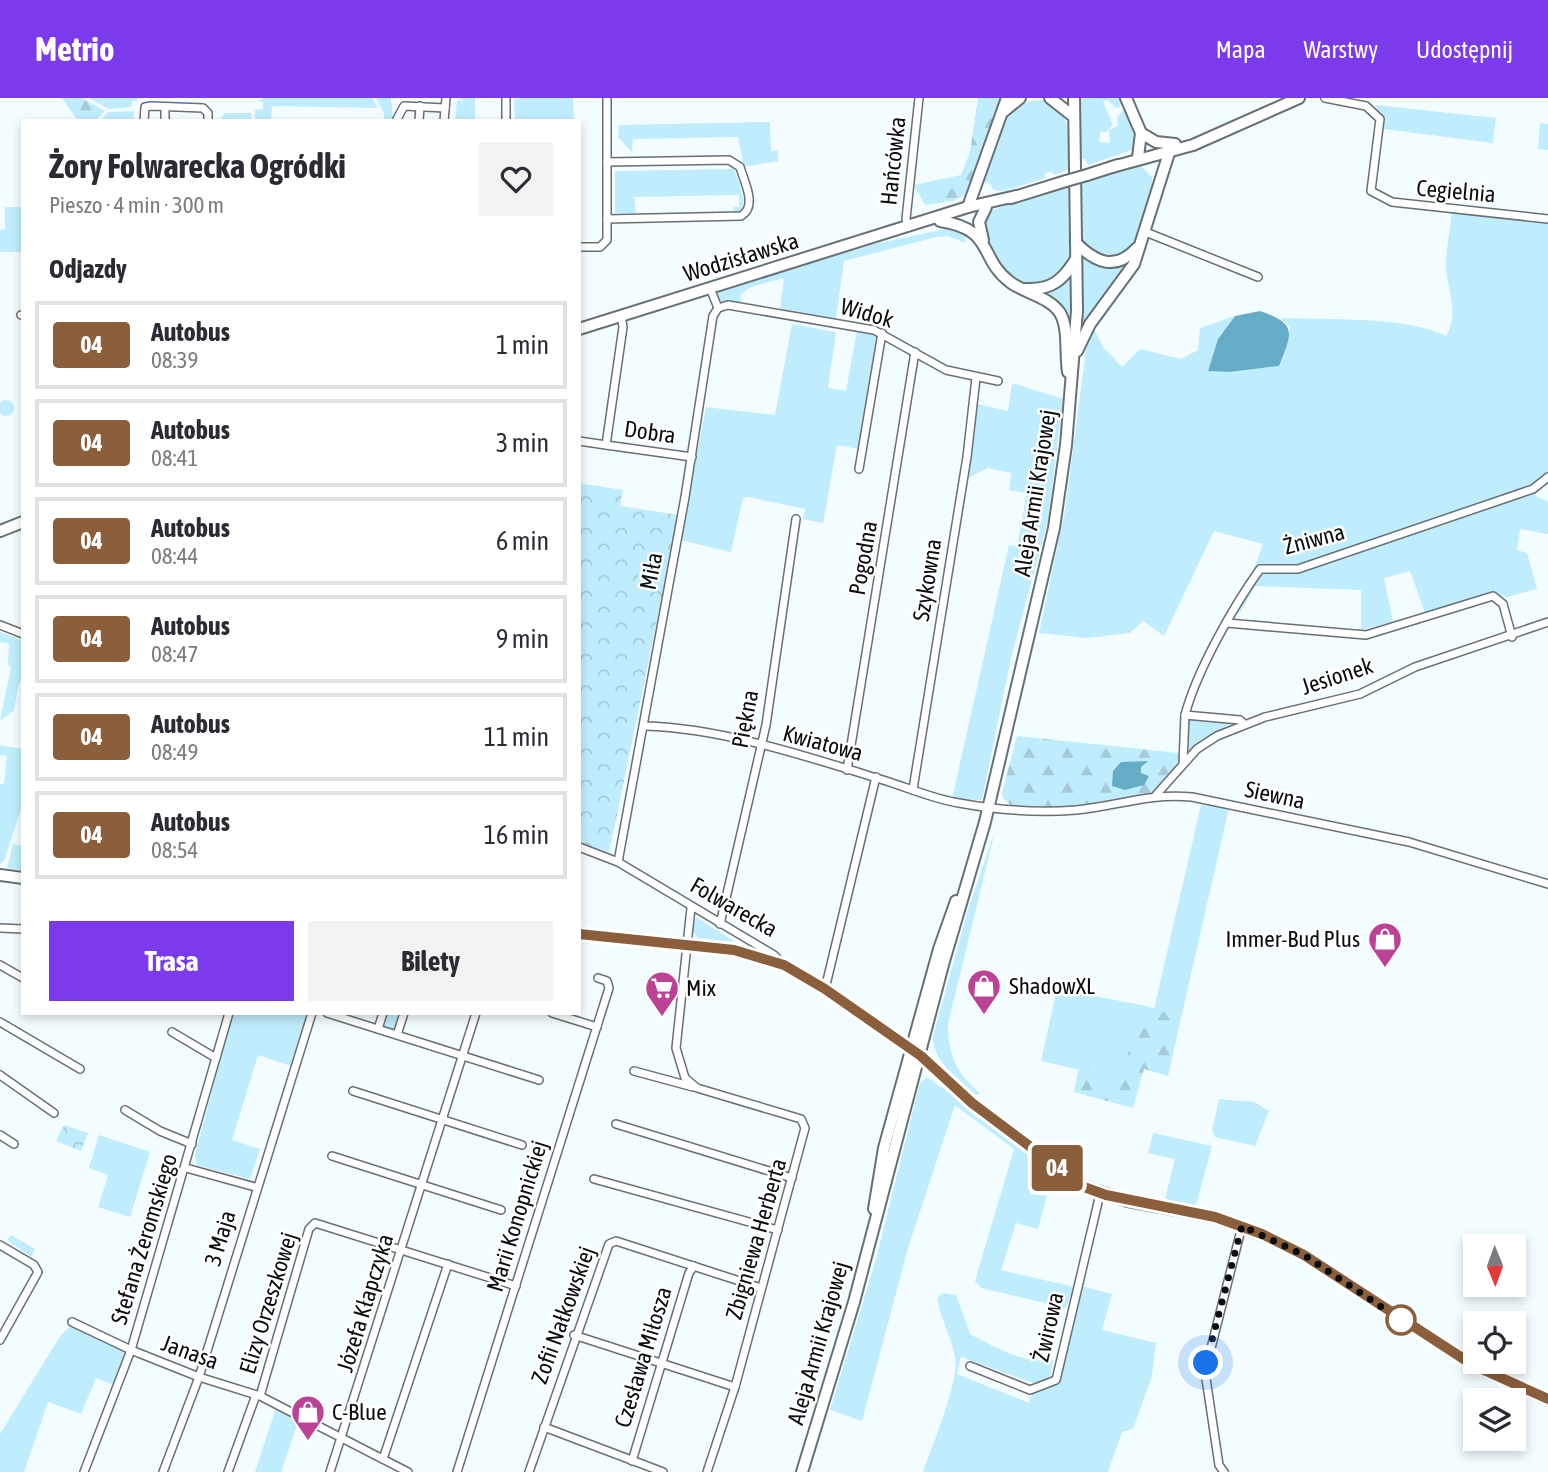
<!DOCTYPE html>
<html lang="pl">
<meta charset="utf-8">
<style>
:root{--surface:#fff;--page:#f2f2f3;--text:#2b2b33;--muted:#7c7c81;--line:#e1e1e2;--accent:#7c3aed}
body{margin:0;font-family:"Asap Condensed",sans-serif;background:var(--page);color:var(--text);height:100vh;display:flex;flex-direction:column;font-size:26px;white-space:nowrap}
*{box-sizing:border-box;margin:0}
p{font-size:23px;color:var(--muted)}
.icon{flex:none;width:38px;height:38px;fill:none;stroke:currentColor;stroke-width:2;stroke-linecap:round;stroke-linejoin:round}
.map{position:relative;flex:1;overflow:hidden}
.sheet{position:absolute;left:21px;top:21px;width:560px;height:896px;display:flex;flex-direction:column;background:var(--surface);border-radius:0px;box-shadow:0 4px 10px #0003}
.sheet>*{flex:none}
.badge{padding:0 14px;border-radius:5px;font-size:24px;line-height:46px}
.needle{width:46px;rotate:179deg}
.fabs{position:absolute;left:1463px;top:1136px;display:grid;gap:14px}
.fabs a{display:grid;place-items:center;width:63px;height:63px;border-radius:0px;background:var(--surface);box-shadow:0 4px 10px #0003;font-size:35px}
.you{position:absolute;width:35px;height:35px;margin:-18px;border:5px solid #fff;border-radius:50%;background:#1a73e8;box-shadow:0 0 0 10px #1a73e833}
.map>.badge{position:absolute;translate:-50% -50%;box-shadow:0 0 0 4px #fff}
h2{padding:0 28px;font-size:26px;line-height:63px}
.round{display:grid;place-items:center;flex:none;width:74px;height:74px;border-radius:0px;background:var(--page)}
.headline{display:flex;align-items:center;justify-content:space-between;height:119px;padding:0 28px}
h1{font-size:33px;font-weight:700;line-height:52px}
.action{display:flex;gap:14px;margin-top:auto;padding:14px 28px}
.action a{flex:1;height:80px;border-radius:0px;background:var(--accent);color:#fff;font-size:28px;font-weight:700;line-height:80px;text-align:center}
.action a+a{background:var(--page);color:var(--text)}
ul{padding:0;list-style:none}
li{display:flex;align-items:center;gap:21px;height:88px;margin:0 14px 10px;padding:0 14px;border:4px solid var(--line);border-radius:0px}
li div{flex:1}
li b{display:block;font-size:26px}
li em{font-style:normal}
li .badge{min-width:77px;font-weight:700;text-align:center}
header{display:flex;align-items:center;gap:42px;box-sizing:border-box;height:98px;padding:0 35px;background:var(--accent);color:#fff}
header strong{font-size:33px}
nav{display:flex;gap:38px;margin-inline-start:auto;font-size:24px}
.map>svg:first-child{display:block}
.green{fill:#c0edfd}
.forest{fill:url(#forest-firs)}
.park{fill:url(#park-crowns)}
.water{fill:#65adc6}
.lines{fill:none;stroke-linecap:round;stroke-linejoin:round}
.street-casing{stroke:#677074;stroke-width:10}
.secondary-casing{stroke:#677074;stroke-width:14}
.street{stroke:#fff;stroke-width:7}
.secondary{stroke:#fff;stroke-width:10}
.secondary-bridge-casing{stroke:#677074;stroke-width:14;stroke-linecap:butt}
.secondary-bridge{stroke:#fff;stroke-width:10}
.line-casing{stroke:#fff;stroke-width:16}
.line{stroke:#8b5e3c;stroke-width:10}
.walk{stroke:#0a0d0e;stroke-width:7;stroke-dasharray:0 12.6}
.stop-dot{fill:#fff;stroke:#8b5e3c;stroke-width:3.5}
.labels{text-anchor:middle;stroke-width:5;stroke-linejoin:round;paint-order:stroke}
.street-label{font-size:23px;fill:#0a0d0e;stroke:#fff}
.poi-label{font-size:23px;fill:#0a0d0e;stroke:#fff;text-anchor:start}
</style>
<header>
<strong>Metrio</strong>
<nav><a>Mapa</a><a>Warstwy</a><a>Udostępnij</a></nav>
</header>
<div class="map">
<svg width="1548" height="1374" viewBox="0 0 1548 1374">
<defs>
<pattern id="forest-firs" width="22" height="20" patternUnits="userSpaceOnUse" patternTransform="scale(1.75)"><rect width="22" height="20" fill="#c0edfd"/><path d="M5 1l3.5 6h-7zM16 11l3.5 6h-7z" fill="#a4cad8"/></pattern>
<pattern id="park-crowns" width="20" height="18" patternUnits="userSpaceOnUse" patternTransform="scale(1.75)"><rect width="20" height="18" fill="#c0edfd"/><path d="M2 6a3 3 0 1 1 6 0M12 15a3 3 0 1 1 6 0" fill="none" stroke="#a4cad8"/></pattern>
</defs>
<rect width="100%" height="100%" fill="#f3fcff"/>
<!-- green -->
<g class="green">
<path d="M89,0H137V3H132L131,9L109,11Z"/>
<path d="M264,0H372L378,10L272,8L271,21L255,23V12L263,11V4L257,3Z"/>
<path d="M376,0H391L393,23H384V15Z"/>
<path d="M458,0H475V23H466V3Z"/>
<path d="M522,0H573L574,23H515L514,2Z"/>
<path d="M1081,0H1121L1120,9L1116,10L1107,2L1103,4L1113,27L1106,34H1100L1099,44L1110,45L1109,32L1118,28L1117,19L1123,13L1128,14L1134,28L1131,30L1136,41L1134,51L1088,67L1085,61L1079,62Z"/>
<path d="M1041,2C1075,12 1069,44 1069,72L1054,77L1052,74L1045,75V80L1004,93L994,92L988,84L984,85C991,52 1000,2 1041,2Z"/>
<path d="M1376,7L1496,20L1493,45L1384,31Z"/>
<path d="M134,13V23H100L108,14Z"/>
<path d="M225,15H251L252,23H220Z"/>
<path d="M770,24L771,53H778V63L744,69L738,39L633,41L632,54L618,39L619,27Z"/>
<path d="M1540,25L1548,26V52L1538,51Z"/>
<path d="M1130,68H1141L1152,79C1152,101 1142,145 1122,157C1116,160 1107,159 1099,159L1081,141L1078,89L1087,82Z"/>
<path d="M734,71C738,84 749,103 739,114H733L734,109H739V97L634,99L636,115H615V73Z"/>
<path d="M1068,88C1069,109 1075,138 1070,159C1067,171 1059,178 1049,183C1013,201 996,158 982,134L986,114Z"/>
<path d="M5,109H23V154H0V132L5,131Z"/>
<path d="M1452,113L1548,125V382L1534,397L1548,404V436L1520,431L1517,452L1527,455L1537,491L1507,499L1493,495L1425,515L1410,473L1384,480L1393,524L1361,532V492L1255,488L1237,520L1263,446L1214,433L1164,538L1143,523L1130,535L1087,540L1039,535L1065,413L1086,252L1094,231L1103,249L1122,269L1140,251L1181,261L1198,252L1200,230L1235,218L1218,241L1208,273L1230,274L1279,268L1290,230L1281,220C1327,222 1406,218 1446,238C1460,215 1447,193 1446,168C1446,150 1450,131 1452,113Z"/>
<path d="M950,130L965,137V145L948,138L936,139L844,163L836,221L780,212L784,180L751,189L740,197L742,206L718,203L716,199L719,191L879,145Z"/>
<path d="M1081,158C1096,171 1113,173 1130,164L1083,234L1079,233Z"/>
<path d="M1071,177L1073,178L1072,232L1042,196L1060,188Z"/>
<path d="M792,226L836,234L828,290L846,293L857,233L879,237L858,351L837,347L823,425L803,421L805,411L748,399L743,400L731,454L680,442L706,309L775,317Z"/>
<path d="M1012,285L1063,301L1048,422L1011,560L982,702L952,701L1009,447L1017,448L1027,395L1009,392L1011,375L988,370L968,380L977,306L1008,313Z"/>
<circle cx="6" cy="310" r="8"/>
<path d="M0,534L23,543V582L19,585L14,612L0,623L11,569L8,567L9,545L0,544Z"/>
<path d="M1194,620L1234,625L1186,657L1188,622Z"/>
<path d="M0,647L23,651V705L4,763L0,766V686H4L7,658L0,657Z"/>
<path d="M1201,707L1229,710L1181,920L1154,911Z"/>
<path d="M995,733L948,926C948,957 956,975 980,995L976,997C959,980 932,964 933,938L968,812Z"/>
<path d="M13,746L23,748V772L7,770Z"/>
<path d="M696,819L743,849L745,846L751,851L700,843L693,833Z"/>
<path d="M1057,891L1147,908L1128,954L1124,978L1093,983L1095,966L1080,972L1041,963Z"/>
<path d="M233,915H310L291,968L258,957L232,1042L260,1051L250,1081L196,1067L195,1056Z"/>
<circle cx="391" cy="924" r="8"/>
<path d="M927,979L1022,1047L1052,1079L1038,1131L1016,1125L1001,1172L1074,1189L1066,1210L981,1190L975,1183L1014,1051L955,1007L908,1150L862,1323L830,1312L876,1161L920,985Z"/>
<path d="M1219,1001L1254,1004L1269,1013L1255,1048L1215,1039L1212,1032Z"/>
<path d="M1153,1035L1212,1048L1196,1107L1165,1101L1175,1061L1148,1055Z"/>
<path d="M99,1037L150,1054L130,1119L98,1109L108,1077L89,1070Z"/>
<path d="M11,1137L35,1151L31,1159L7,1142Z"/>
<path d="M1081,1188L1112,1196L1102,1232L1156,1245L1152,1278L1133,1331L1122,1334L1108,1374H923C931,1350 961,1280 955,1258C951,1239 941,1221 937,1201L942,1195L956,1197L970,1236C997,1250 1023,1266 1053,1262L1050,1281L1036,1286L961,1259L957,1276L1029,1305L1033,1294L1059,1285Z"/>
<path d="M71,1227L127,1254L114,1287L96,1280L81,1316L48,1304L24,1374H0V1336L59,1240Z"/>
<path d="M276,1310L299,1321L281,1374H255Z"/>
</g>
<!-- forest -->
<g class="forest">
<path d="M62,0H82L105,13L95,23H78Z"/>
<path d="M978,0H1001L968,95L953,103L925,107L914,87L961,77L970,54Z"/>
<path d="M457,2L466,3V23H455Z"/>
<path d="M1017,638L1179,655L1180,665L1154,695L1076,709H1013L1003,700L1002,695Z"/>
<path d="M1147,908L1181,920L1168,978L1144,971L1133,1010L1074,994L1080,964L1095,965L1093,983L1124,978L1128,954Z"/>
</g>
<!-- park -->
<g class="park">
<path d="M579,385L623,392L620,408L679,417L609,755L579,744Z"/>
<path d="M64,1027L88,1035L81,1053L56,1043Z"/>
</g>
<!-- water -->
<g class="water">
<path d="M1260,213C1298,226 1292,235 1279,268L1230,274L1208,273L1218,241L1235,218Z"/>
<path d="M1148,663L1141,669V675L1149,678L1144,687L1125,692L1112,688L1113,673L1121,664Z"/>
</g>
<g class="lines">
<!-- street casing -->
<g class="street-casing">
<g id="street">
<path d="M506,0V23"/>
<path d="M1325,0L1366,8L1380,21L1371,93L1392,104L1548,121"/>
<path d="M144,23L145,9L151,8L203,10L208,15V23"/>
<path d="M165,23V9"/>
<path d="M396,23L404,8L445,10"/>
<path d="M419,23L420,8"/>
<path d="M444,23L446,0"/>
<path d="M607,64L729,62L740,69C744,84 758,108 741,118L607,121"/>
<path d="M908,129L906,121L919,0"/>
<path d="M1143,133L1258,179"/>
<path d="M579,149H600L607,142V0"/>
<path d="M718,210L728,207L874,232L946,272L998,283"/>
<path d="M21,217H23"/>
<path d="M621,217L623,229L606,347L692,359"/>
<path d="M579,343L606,347"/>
<path d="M859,371L882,235"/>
<path d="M1227,525L1366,537L1493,498L1503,506L1512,539"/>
<path d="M0,527L23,536"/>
<path d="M1244,626L1240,622L1185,617C1197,572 1233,509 1260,471H1298L1533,391L1548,379"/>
<path d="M645,628C722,630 809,659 883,682C909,690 933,701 959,705C997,712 1037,715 1076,712C1119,708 1147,695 1192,699L1409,744L1548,786"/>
<path d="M1183,666L1185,617"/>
<path d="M847,672L915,254"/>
<path d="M913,691L967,359L976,280"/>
<path d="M1156,697L1197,651L1217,638L1265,619L1360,596L1415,569L1548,524"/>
<path d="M579,749L618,764L774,857L781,864"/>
<path d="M618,764L685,399L713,218L718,210L710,190"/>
<path d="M691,810L676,950L685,980L697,990L801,1021L805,1030L735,1289L707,1374"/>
<path d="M720,826L766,627L796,421"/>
<path d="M0,830L23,831"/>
<path d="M0,867L23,880"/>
<path d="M825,891L876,679"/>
<path d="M327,915L539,982"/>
<path d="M552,915L597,929"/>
<path d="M0,924L80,971"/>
<path d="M378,931L383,915"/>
<path d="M172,934L216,960"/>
<path d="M397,937L404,915"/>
<path d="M634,973L693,989"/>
<path d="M0,977L54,1015"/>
<path d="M353,993L522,1047"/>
<path d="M125,1012L160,1033L192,1046"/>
<path d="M616,1026L792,1080"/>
<path d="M0,1037L14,1046"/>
<path d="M332,1058L501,1112"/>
<path d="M186,1070L255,1089"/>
<path d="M594,1081L778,1132"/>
<path d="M0,1147L34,1167L38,1174L0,1242"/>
<path d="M72,1224L131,1252L199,1279L260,1298L408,1374"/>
<path d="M574,1237L735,1289"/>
<path d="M970,1268L1030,1292L1056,1282L1100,1096"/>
<path d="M260,1298L309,1131L315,1125L516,1188"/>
<path d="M544,1329L663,1374"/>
<path d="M383,1361L448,1166"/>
<path d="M632,1363L689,1175L694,1168"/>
<path d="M84,1374L131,1252L229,915"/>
<path d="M163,1374L199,1279L312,915"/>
<path d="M228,1374L256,1297"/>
<path d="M330,1374L476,915"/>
<path d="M457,1374L609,890L607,883L598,880"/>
<path d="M529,1374L609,1146L616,1143L761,1190"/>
<path d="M1224,1374L1219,1367L1205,1274L1242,1128"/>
</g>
</g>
<!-- secondary casing -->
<g class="secondary-casing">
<g id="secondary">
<path d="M1050,0L1073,18"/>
<path d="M1126,0L1141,35L1138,59"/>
<path d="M1004,13L1020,0"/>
<path d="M1141,35L1156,44L1175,46"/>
<path d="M1112,69L1193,47L1299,0"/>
<path d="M1087,77L1118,67"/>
<path d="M1011,100L1066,83"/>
<path d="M968,109L1007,0"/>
<path d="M940,123C995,131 978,160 1010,184C1024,195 1050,199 1060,215C1069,230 1065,256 1068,274"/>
<path d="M983,142L979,124L986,109"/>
<path d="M1076,145C1095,164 1115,174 1137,150"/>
<path d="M1026,191C1052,192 1063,182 1076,161"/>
<path d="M579,231L968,109L1016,98"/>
<path d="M1077,253L1090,226L1134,166L1169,55"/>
<path d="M0,433L23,424"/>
<path d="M0,777L23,780"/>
<path d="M579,836L734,852L784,867L825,891L921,958L972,1005L1085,1089L1128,1103L1215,1119L1262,1137L1304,1157L1473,1267L1548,1302"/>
<path d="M874,1111L884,1050L939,851L956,803"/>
<path d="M802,1374L854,1204L944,863L985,724L1054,430L1066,347L1077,213L1074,0"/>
</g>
</g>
<!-- street -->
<use href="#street" class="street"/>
<!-- secondary -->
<use href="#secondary" class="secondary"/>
<!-- secondary-bridge casing -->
<g class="secondary-bridge-casing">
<path id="secondary-bridge" d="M1066,83L1087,77"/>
</g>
<!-- secondary-bridge -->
<use href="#secondary-bridge" class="secondary-bridge"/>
</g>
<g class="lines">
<!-- line casing -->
<g class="line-casing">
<path id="line" d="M579,836L734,852L784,867L825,891L921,958L972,1005L1084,1089L1106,1097L1215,1119L1262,1136L1304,1157L1473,1267L1548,1301"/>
</g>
<!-- line -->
<use href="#line" class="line"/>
<!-- walk -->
<path class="walk" d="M1206,1265L1242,1128L1304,1157L1401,1222"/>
</g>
<!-- icons -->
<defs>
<g id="shop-pin" transform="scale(1.75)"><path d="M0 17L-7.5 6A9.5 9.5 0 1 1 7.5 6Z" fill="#bc4295" stroke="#fff"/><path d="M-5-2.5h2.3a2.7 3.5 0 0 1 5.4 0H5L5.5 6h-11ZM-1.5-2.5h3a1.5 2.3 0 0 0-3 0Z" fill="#fff"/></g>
<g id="supermarket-pin" transform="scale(1.75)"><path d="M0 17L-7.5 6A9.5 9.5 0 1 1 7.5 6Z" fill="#bc4295" stroke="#fff"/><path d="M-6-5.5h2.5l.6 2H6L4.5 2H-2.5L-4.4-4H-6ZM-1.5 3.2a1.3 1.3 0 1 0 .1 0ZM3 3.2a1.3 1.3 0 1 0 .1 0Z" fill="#fff"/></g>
</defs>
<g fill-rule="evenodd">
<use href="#shop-pin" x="1385" y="841"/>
<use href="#shop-pin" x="984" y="888"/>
<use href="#supermarket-pin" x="662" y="890"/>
<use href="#shop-pin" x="308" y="1314"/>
</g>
<!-- markers -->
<circle class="stop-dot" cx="1401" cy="1222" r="14"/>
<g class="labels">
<!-- street labels -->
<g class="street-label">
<text transform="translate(893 63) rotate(-84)" y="8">Hańcówka</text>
<text transform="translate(1456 93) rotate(5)" y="8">Cegielnia</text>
<text transform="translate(741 159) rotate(-17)" y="8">Wodzisławska</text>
<text transform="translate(867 215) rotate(16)" y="8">Widok</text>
<text transform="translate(650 334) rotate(8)" y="8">Dobra</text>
<text transform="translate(1035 395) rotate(-81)" y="8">Aleja Armii Krajowej</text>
<text transform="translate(1314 441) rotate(-15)" y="8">Żniwna</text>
<text transform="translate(863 460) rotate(-80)" y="8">Pogodna</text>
<text transform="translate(651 473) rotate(-79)" y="8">Miła</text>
<text transform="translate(927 482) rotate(-81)" y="8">Szykowna</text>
<text transform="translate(1337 578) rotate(-18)" y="8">Jesionek</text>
<text transform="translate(745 621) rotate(-79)" y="8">Piękna</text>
<text transform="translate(823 645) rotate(15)" y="8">Kwiatowa</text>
<text transform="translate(1275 697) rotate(12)" y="8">Siewna</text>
<text transform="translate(734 809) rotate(30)" y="8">Folwarecka</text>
<text transform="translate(517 1118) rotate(-73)" y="8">Marii Konopnickiej</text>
<text transform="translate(220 1140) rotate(-73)" y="8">3 Maja</text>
<text transform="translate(144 1141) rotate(-73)" y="8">Stefana Żeromskiego</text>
<text transform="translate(756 1141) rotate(-74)" y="8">Zbigniewa Herberta</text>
<text transform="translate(268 1205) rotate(-73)" y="8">Elizy Orzeszkowej</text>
<text transform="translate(365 1205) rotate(-73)" y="8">Józefa Kłapczyka</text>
<text transform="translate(563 1217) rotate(-70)" y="8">Zofii Nałkowskiej</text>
<text transform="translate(1048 1229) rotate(-77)" y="8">Żwirowa</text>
<text transform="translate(818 1245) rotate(-74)" y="8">Aleja Armii Krajowej</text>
<text transform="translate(190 1254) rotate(20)" y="8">Janasa</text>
<text transform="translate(643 1259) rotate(-73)" y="8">Czesława Miłosza</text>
</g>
<!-- poi labels -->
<g class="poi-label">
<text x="1360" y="849" text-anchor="end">Immer-Bud Plus</text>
<text x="1009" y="896">ShadowXL</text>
<text x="686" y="898">Mix</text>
<text x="332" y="1322">C-Blue</text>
</g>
</g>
</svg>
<div class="fabs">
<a><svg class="needle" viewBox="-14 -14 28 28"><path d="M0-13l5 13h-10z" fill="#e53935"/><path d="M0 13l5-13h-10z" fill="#7c7c81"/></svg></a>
<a><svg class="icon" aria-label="locate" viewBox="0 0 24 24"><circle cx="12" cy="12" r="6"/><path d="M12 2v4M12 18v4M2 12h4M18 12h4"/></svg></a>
<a><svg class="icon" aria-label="layers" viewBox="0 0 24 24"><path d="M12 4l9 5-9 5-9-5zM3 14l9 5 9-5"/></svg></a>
</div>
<div class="you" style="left:1206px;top:1265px"></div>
<b class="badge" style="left:1057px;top:1070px;background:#8b5e3c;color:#fff">04</b>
<section class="sheet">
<div class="headline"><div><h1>Żory Folwarecka Ogródki</h1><p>Pieszo · 4 min · 300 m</p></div><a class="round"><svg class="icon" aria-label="heart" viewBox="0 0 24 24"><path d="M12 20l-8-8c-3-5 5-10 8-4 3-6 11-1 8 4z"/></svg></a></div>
<h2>Odjazdy</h2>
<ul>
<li><span class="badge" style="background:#8b5e3c;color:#fff">04</span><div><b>Autobus</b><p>08:39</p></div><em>1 min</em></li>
<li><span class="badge" style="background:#8b5e3c;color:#fff">04</span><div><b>Autobus</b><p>08:41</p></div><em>3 min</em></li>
<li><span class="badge" style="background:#8b5e3c;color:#fff">04</span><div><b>Autobus</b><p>08:44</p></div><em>6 min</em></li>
<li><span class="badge" style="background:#8b5e3c;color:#fff">04</span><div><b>Autobus</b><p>08:47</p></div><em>9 min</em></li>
<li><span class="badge" style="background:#8b5e3c;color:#fff">04</span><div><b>Autobus</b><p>08:49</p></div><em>11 min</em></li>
<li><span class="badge" style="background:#8b5e3c;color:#fff">04</span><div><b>Autobus</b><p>08:54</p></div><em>16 min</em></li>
</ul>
<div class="action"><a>Trasa</a><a>Bilety</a></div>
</section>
</div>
